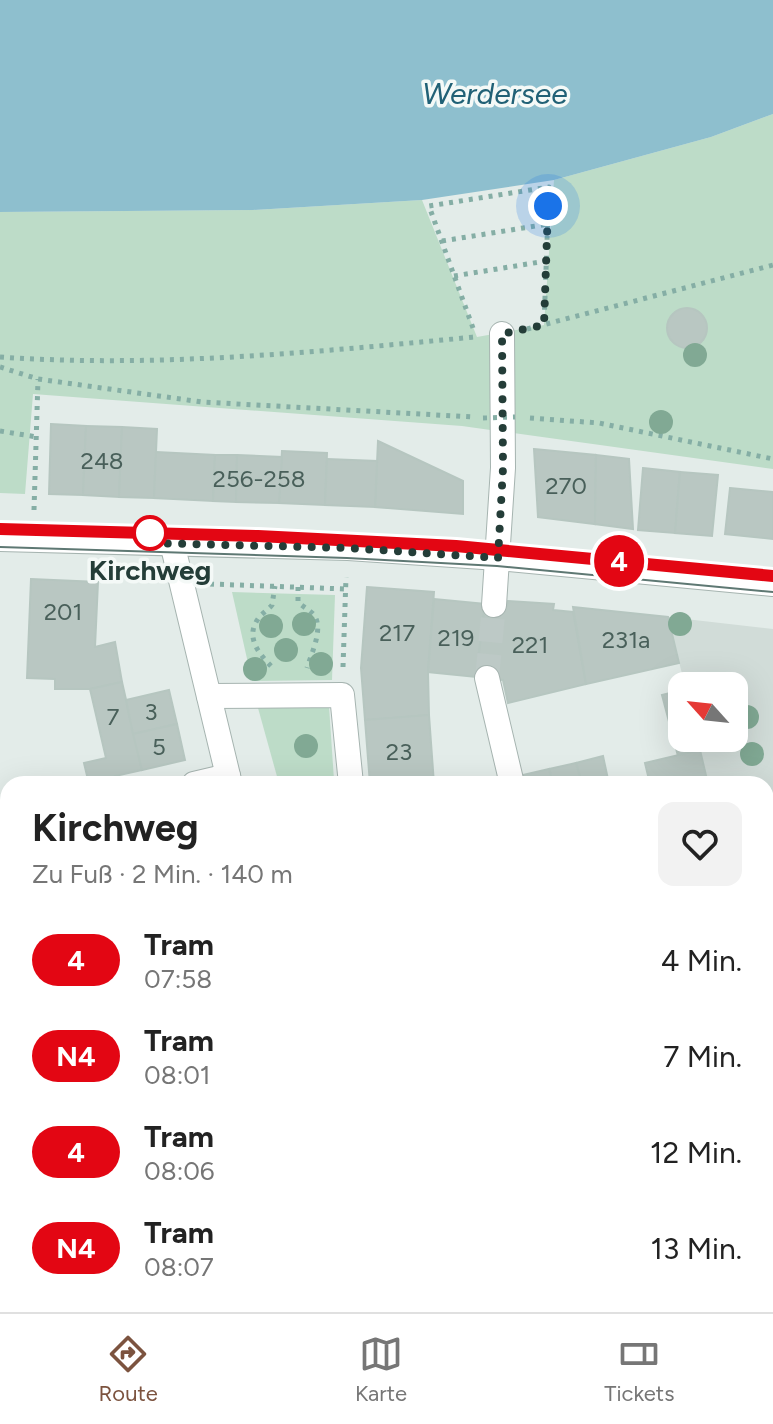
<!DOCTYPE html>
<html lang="de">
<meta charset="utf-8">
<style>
:root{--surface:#fff;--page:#f2f2f2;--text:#222;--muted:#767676;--line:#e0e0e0;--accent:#7c533f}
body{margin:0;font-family:Figtree,sans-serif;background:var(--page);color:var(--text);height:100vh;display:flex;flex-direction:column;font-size:30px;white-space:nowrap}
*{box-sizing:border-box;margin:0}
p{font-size:26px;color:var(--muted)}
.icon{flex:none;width:44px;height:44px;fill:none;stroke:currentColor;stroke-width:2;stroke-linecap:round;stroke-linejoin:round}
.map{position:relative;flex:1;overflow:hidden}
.panel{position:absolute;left:0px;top:776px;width:774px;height:536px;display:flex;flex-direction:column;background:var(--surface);border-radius:24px 24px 0 0;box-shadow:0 8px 32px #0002}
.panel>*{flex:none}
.badge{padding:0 16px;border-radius:26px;font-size:28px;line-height:52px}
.needle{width:52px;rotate:297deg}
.buttons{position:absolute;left:668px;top:672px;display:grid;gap:16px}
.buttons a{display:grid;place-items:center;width:80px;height:80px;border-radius:16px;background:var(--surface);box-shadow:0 8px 32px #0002;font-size:40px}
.you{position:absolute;width:40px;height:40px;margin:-20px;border:6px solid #fff;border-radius:50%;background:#1a73e8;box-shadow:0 0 0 12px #1a73e833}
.map>.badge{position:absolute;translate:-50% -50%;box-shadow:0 0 0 4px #fff}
.round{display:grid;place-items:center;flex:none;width:84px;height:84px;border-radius:16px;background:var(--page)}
.overview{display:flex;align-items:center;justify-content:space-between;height:136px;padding:0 32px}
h1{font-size:38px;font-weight:700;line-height:60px}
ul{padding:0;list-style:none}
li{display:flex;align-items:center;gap:24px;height:96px;padding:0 32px}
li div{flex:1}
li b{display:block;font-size:30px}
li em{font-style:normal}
li .badge{min-width:88px;font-weight:700;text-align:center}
.dock{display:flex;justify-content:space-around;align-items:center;height:112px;border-top:2px solid var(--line);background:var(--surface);font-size:22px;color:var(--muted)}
.dock a{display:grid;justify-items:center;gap:4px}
.dock .on{color:var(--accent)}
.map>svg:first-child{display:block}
.built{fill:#d1dcd8}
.green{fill:#bddcc8}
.water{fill:#8ebfce}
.building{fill:#b9c7c2;stroke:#b6c6c0;stroke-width:2}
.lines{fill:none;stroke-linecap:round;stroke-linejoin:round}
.minor-tunnel{stroke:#bdc9c6;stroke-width:24;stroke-dasharray:24 12;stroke-linecap:butt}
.minor-casing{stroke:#a6b4b0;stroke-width:26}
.path{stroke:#85aea5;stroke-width:5;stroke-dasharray:4 6;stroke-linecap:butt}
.minor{stroke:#fff;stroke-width:24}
.tram{stroke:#5e7873;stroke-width:2}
.path-bridge{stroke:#85aea5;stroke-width:5;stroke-dasharray:4 6;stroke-linecap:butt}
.tree{fill:#81a994}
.line-casing{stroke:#fff;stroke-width:18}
.line{stroke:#e30613;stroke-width:12}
.walk{stroke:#243d38;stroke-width:8;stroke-dasharray:0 14.4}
.stop-dot{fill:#fff;stroke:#e30613;stroke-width:4}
.labels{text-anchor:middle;stroke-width:7;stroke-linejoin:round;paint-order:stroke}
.number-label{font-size:24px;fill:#49605a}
.stop-label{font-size:28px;font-weight:bold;fill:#243d38;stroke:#f4f9f7}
.water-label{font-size:30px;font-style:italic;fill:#216176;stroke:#f4f9f7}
</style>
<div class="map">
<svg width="773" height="1312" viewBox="0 0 773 1312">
<rect width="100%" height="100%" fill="#e3ece9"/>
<!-- built -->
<path class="built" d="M668,617L773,629V1045L771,1036H766V784H708L697,738H734V686H685Z"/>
<!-- green -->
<g class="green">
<path d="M773,114V469L462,426L33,394L25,494L0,493V212L253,210L422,200L477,337L544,325L554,180L711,137Z"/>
<path d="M232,592L335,595L332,680L252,681Z"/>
<path d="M329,706L334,780H278L258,708Z"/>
</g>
<!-- water -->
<path class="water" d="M0,0H773V114L711,137L554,180L422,200L253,210L0,212Z"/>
<!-- building -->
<g class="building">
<circle cx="687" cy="328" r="20"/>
<path d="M51,424L86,426L83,495L49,494Z"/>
<path d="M86,426L122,427L119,497L83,495Z"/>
<path d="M122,427L157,429L154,498L119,497Z"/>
<path d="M378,441L463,481V514L375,507Z"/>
<path d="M534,449L596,455L595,524L538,517Z"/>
<path d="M282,451L327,453L325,505L279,503Z"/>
<path d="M156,452L215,455L213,501L154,498Z"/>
<path d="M215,455H237L236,502L213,501Z"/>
<path d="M237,455L282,457L279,503L236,502Z"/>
<path d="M596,455L629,459L633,529L595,524Z"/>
<path d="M327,459L377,461L375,507L325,505Z"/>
<path d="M643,468L680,472L675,533L638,530Z"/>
<path d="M680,472L718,475L712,536L675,533Z"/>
<path d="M730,488L773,492V539L725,534Z"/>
<path d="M31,579L98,582L95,647L115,642L122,682L90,689H55V679L27,678Z"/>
<path d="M367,587L434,592L428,672L429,715L365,720L361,668Z"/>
<path d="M434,599L485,604L476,677L428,672Z"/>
<path d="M508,601L554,604L553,610L573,612L586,684L508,703L503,680L476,677L485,604L507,606Z"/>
<path d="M573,607L668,617L679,663L586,684Z"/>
<path d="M122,682L142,770L115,776L117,784H89L84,763L106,758L90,689Z"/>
<path d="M169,690L177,724L133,734L126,700Z"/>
<path d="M682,690V738H697L700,750L678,756L662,695Z"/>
<path d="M429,715L434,784H370L365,720Z"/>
<path d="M177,724L185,760L142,770L133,734Z"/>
<path d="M700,750L708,784H650L645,763Z"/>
<path d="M603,756L609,784H582L576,763Z"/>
<path d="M576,763L582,784H553L549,769Z"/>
<path d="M549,769L553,784H526L523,775Z"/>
<path d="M8,870V931L1,933L0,872Z"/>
<path d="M0,930L8,961V1116L0,1118Z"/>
<path d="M773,1177V1236L766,1238V1178Z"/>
<path d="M8,1213V1266L0,1268V1215Z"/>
<path d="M393,1304H478L446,1312H395Z"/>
<path d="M680,1304H724L726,1312H675L674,1305Z"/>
<path d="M151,1305L312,1304L313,1305L301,1312H121Z"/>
</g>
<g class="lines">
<!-- minor-tunnel -->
<path class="minor-tunnel" d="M487,678L494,605"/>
<!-- minor casing -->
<g class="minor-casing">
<g id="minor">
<path d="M0,539L348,548L498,558L773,584"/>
<path d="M172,543L230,784"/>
<path d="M494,605L503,468L502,334"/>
<path d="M487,678L512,784"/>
<path d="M209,696L342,695L351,784"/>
<path d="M194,784L228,776"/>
<path d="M0,1173L8,1171"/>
<path d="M766,1256L773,1255"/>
<path d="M361,1304L364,1312"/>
<path d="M638,1304L640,1312"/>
<path d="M537,1312L570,1304"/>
</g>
</g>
<!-- path -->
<g class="path">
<path d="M442,241L548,224"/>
<path d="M454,276L546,261"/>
<path d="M473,328L429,206L549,187L544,325"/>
<path d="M527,329L773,265"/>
<path d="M0,357C158,368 316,352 474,337"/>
<path d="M0,367L38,379L202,402L474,417"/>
<path d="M530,418L599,423L773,459"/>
<path d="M0,431L37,437"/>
<path d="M34,510L38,379"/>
<path d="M210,584L345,589"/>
<path d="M298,587V602C303,607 310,610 314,615C324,629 311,654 307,668"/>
<path d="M271,666C259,654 245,637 258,619C261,614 268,610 272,605L275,586"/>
<path d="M343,667L346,577"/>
</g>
<!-- minor -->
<use href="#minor" class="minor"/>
<!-- tram -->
<g class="tram">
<path d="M0,529L258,536L456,546L773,576"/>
<path d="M0,547L347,558L497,566L773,592"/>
</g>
<!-- path-bridge -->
<path class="path-bridge" d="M483,418L515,417"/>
</g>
<!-- trees -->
<g class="tree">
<circle cx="695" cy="355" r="12"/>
<circle cx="661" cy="422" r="12"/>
<circle cx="304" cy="624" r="12"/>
<circle cx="680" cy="624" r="12"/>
<circle cx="271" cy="626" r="12"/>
<circle cx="286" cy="650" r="12"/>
<circle cx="321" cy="664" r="12"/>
<circle cx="255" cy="669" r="12"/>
<circle cx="747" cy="717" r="12"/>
<circle cx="306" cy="746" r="12"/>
<circle cx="752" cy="754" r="12"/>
</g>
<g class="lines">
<!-- line casing -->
<g class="line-casing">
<path id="line" d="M0,529L258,536L456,546L773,576"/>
</g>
<!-- line -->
<use href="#line" class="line"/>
<!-- walk -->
<path class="walk" d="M150,533L149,543L348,548L498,558L503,468L502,334L544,325L548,206"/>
</g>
<!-- markers -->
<circle class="stop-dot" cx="150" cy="533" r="16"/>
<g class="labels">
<!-- number labels -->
<g class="number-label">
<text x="102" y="469">248</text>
<text x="259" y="487">256-258</text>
<text x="566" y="494">270</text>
<text x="63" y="620">201</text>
<text x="397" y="641">217</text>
<text x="456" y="646">219</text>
<text x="626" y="648">231a</text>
<text x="530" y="653">221</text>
<text x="151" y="720">3</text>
<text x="113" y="725">7</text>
<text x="159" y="755">5</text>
<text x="399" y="760">23</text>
</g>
<!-- stop labels -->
<g class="stop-label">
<text x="150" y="580">Kirchweg</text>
</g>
<!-- water labels -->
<g class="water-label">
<text x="495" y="104">Werdersee</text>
</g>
</g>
</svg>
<div class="buttons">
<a><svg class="needle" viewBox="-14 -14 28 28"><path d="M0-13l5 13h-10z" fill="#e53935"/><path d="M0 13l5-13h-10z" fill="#767676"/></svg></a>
</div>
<div class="you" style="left:548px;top:206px"></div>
<b class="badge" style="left:619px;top:561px;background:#e30613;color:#fff">4</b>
<section class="panel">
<div class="overview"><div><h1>Kirchweg</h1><p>Zu Fuß · 2 Min. · 140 m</p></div><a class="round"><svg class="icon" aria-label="heart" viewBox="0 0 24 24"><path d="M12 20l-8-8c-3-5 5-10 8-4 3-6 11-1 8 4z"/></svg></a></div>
<ul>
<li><span class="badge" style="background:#e30613;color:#fff">4</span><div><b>Tram</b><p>07:58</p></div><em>4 Min.</em></li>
<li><span class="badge" style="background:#e30613;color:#fff">N4</span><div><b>Tram</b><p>08:01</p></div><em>7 Min.</em></li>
<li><span class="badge" style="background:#e30613;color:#fff">4</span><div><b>Tram</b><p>08:06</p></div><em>12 Min.</em></li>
<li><span class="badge" style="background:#e30613;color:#fff">N4</span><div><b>Tram</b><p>08:07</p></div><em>13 Min.</em></li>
</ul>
</section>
</div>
<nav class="dock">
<a class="on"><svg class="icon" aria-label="directions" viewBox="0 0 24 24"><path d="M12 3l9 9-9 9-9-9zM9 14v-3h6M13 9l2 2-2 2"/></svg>Route</a>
<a><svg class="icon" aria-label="map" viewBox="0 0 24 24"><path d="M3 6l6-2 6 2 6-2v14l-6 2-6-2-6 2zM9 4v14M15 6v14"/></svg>Karte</a>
<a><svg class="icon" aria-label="tickets" viewBox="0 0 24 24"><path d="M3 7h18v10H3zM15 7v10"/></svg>Tickets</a>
</nav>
